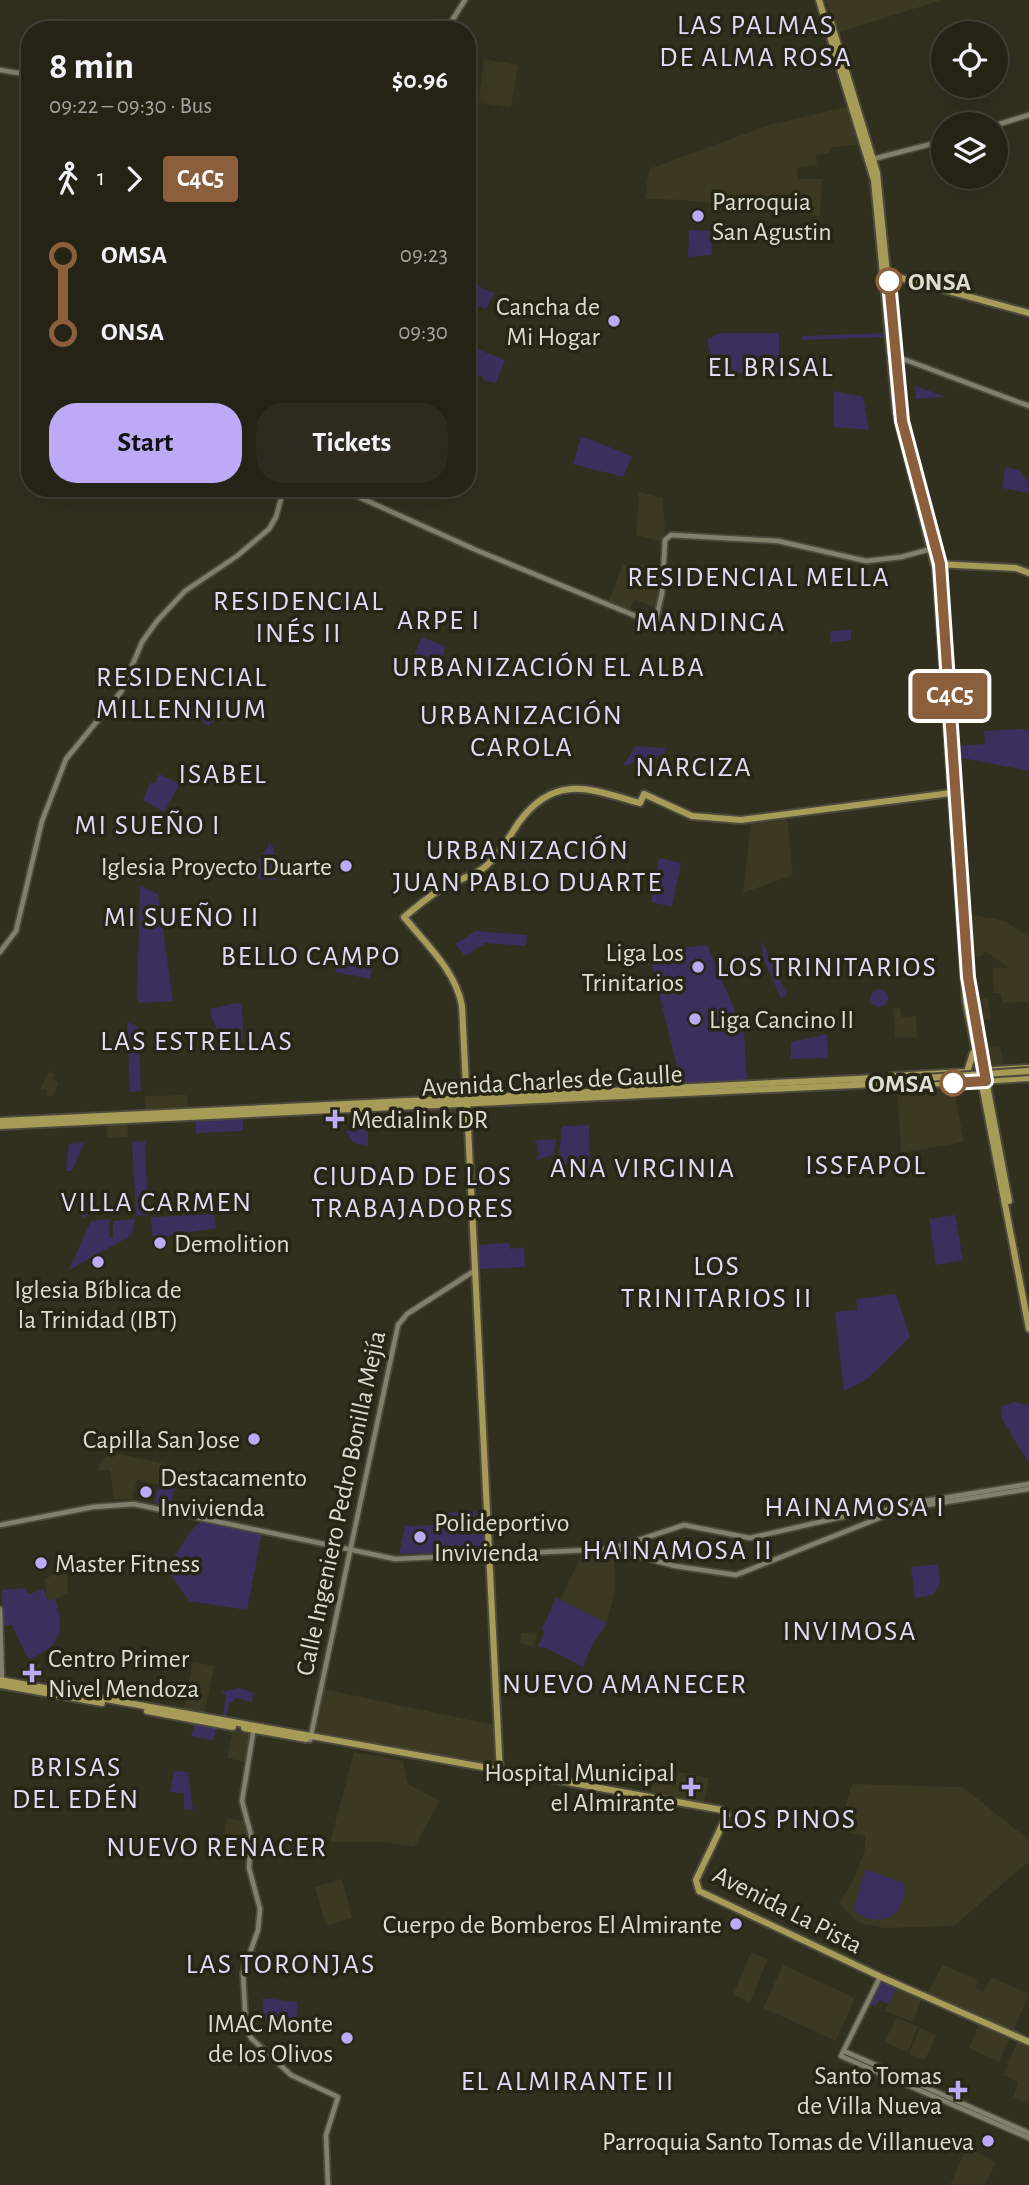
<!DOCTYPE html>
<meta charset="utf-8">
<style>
:root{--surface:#252316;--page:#2d2b1f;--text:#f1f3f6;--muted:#a3a4a1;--line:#424035;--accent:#bda9f5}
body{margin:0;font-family:"Alegreya Sans",sans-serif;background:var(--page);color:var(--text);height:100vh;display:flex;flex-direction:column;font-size:26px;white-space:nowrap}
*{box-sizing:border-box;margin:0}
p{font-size:23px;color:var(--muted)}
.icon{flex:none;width:38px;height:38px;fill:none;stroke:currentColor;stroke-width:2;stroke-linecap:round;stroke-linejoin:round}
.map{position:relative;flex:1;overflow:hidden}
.drawer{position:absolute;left:21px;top:21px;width:455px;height:476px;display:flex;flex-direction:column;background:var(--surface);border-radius:28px;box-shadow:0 7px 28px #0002,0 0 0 2px var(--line)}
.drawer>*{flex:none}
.badge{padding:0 14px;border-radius:5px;font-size:24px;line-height:46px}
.fabs{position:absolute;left:931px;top:21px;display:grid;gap:14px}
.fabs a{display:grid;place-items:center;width:77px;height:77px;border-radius:50%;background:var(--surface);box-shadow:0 7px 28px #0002,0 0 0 2px var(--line);font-size:35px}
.map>.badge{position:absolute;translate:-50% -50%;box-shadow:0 0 0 4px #fff}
.legs{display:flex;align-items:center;gap:10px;height:77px;padding:0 28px;font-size:23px}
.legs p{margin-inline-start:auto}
.head{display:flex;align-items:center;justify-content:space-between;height:119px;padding:0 28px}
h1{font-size:38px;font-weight:700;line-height:52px}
.cta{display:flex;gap:14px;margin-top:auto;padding:14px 28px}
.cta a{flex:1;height:80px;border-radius:28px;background:var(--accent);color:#111;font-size:28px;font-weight:700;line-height:80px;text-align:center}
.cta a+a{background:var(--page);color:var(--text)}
ul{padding:0 28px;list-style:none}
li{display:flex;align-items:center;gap:24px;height:77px;font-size:26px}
li i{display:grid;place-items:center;width:10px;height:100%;margin:0 9px;background:currentColor}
li i::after{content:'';width:18px;height:18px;margin:-9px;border:5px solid;border-radius:50%;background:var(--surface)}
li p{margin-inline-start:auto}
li:first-child i{background:linear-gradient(#0000 50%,currentColor 0)}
li:last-child i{background:linear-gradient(currentColor 50%,#0000 0)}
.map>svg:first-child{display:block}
.built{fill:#3c3821}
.green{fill:#3d2f5d}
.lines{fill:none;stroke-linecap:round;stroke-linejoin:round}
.minor-casing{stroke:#4c4a3c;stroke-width:8}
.major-casing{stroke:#4c4a3c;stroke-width:10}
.minor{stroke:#827f6c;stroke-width:4.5}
.major{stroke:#a79b58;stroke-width:6}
.major-bridge-casing{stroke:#4c4a3c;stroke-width:10;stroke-linecap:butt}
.major-bridge{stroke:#a79b58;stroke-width:6}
.line-1-casing{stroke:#fff;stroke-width:16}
.line-1{stroke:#8b5e3c;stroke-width:10}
.poi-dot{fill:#bda9f5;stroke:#272515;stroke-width:2.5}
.stop-1-dot{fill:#fff;stroke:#8b5e3c;stroke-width:3.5}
.labels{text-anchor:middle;stroke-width:7;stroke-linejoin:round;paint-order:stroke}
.poi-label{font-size:26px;fill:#dddcd1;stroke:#272515;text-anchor:end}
.stop-label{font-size:26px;font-weight:bold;fill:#dddcd1;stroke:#272515;text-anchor:start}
.street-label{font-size:26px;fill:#dddcd1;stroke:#272515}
.neighbourhood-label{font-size:28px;letter-spacing:2px;fill:#e1dbf8;stroke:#272515}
</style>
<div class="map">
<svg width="1029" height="2185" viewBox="0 0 1029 2185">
<rect width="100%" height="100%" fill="#312f1e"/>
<!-- built -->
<g class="built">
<path d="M826,0H942L840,32L835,28Z"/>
<path d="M484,59L518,65L511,107L478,103Z"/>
<path d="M846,107L862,144L830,148V153L816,155L817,165L797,168L798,179H822L820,216L684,200L645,199L649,169L769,125Z"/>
<path d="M639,492L663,498L665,531L662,542L636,535Z"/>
<path d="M662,564L657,609L634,599L629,611L608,603L623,565Z"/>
<path d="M787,816L793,875L743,893L751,822Z"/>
<path d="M969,914L1005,921L1029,937V1002L1003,1003L1001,993H994L993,968H1009L985,951L982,956L972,957Z"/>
<path d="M988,998L989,1009L982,1011L990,1010L991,1019L977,1021L974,1000Z"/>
<path d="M900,1008L901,1017L916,1016L917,1037L895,1038L893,1009Z"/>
<path d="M990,1043V1047L998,1046L1001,1050L1003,1065L987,1066L982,1044Z"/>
<path d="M49,1071L55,1074L53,1079L59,1083L53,1096H47L46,1090L40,1089Z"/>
<path d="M953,1085L964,1142L901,1153L897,1088Z"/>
<path d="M187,1095L188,1108L146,1111L145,1096Z"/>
<path d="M461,1107L462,1121L439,1122L438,1115H430L429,1108Z"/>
<path d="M127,1122L128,1137L107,1138L106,1123Z"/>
<path d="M110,1452L166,1464L162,1485L137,1480L132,1499H114L110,1470L98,1471L99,1465Z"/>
<path d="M614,1552L615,1589L607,1623L560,1600L582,1554Z"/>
<path d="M57,1572H67L68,1594L48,1601L44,1580Z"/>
<path d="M538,1632L533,1647L520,1643L521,1633Z"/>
<path d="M193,1662L214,1666L204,1715L183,1711Z"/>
<path d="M42,1663L37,1684L27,1683L24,1670Z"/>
<path d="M323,1689L494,1725L496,1767L314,1734Z"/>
<path d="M233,1730L249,1734L246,1762L227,1758Z"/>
<path d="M354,1752L403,1761L408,1784L440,1801L414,1847L386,1842H330Z"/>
<path d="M657,1770L677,1776L679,1772L709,1778L704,1802L650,1793Z"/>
<path d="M852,1784L963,1787L1029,1840V1861L954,1926L885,1928L858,1923L839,1903L852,1883L865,1850V1836L847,1832L845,1807Z"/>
<path d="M227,1818L245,1821L249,1839L224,1837Z"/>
<path d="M342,1879L352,1918L326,1926L315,1887Z"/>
<path d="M751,1952L768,1959L750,2002L733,1995Z"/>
<path d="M783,1965L855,1998L836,2041L763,2008Z"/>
<path d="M943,1965L978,1980L975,1988L983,1992L991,1977L1029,1994L1014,2030L927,1993Z"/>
<path d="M897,1989L922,1999L913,2022L884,2011Z"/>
<path d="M897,2018L918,2026L908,2052L884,2042Z"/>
<path d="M979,2025L1009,2039L999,2062L969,2048Z"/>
<path d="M920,2028L936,2035L925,2060L909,2054Z"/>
<path d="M1017,2042L1029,2047V2104L1013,2097L1018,2082L1003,2075Z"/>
<path d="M967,2147L996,2162L985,2185H950Z"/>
</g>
<!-- green -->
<g class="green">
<path d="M689,230L710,231L712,255L688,257Z"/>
<path d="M467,281L494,293L486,309L467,301Z"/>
<path d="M722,333H779V378L747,372L716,376L707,339Z"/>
<path d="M886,333L887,337L802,340V336Z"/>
<path d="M467,345L505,360L496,383L483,380V376L467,379Z"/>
<path d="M915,386L946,397L916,399Z"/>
<path d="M834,391L863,397L869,430L834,427Z"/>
<path d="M581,436L632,456L623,477L573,464Z"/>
<path d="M1005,467L1019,470L1028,482L1029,493L1002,488Z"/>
<path d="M851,630V640L831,643L830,631Z"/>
<path d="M422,637L445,646L442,665L414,655Z"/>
<path d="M201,698L216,720L208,726L196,716Z"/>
<path d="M1021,729L1029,731V771L957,757L956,746L985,744L984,731Z"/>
<path d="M636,746L665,748L664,754L623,766Z"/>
<path d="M159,774L180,784L164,812L143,800L150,783H155Z"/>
<path d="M270,842L274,849L276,880L258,879L259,860Z"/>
<path d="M659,858L681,863L672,907L651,902Z"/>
<path d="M140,886L158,894L173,1001L140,1003L137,999Z"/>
<path d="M475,931L527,935L526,946L485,943L465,956L455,944Z"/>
<path d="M762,941L787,995L781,998L763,958Z"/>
<path d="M707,945L744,1032L747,1084L682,1087L649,952Z"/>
<path d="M338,955L373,962L370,979L335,972Z"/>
<circle cx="879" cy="998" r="9"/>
<path d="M236,1003L242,1004L243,1041C222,1039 214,1030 210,1009Z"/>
<path d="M127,1022L138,1027L141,1091L130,1092Z"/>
<path d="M827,1034L828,1058L791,1059V1042Z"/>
<path d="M243,1116V1131L196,1133V1118Z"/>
<path d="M589,1125L590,1167L558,1163L562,1126Z"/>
<path d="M368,1129V1146L354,1143L345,1131Z"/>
<path d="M556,1139L554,1154L535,1161L539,1155L537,1143L532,1141Z"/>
<path d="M145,1141L148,1215L136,1216L132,1142Z"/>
<path d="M84,1143L72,1171H66L69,1144Z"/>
<path d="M73,1195L88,1197V1215L83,1218L78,1205L66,1203L67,1196Z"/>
<path d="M214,1214L216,1228L153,1238L151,1217Z"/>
<path d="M955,1215L963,1260L936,1265L929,1219Z"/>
<path d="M109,1219L110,1238H113V1221L135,1219L132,1235L69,1270L91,1221Z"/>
<path d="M509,1243L510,1249L524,1247L525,1267L478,1269L476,1245Z"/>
<path d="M896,1294L910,1337L867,1379L844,1391L835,1312L857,1310L856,1299Z"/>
<path d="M1015,1402L1029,1405V1464L1002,1419L1001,1406Z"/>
<path d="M159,1484L175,1488L170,1507L154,1503Z"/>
<path d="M483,1511L485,1551L399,1554L405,1526L437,1525V1513Z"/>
<path d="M201,1521L262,1533L247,1610L189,1601L165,1566C183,1550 184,1535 201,1521Z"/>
<path d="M938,1564L940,1583L933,1595L915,1598L911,1567Z"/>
<path d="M25,1588L29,1594L44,1589L48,1601L55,1598C61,1621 66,1639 43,1652C37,1656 34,1658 28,1658L12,1625H3L2,1590Z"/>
<path d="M556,1598L607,1623L592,1645L583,1667L546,1648L538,1647L544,1632L542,1629Z"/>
<path d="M240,1688L253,1693L252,1702L237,1698L229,1704L227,1715H223L226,1695L221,1692Z"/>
<path d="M195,1723L217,1727L213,1741L191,1736Z"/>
<path d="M174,1771L188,1772L193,1810L184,1809V1793L170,1792Z"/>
<path d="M865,1869L904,1883C909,1916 877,1931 853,1910Z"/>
<path d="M880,1977L899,1985L888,2004L880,2000L875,2006L867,2003Z"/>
<path d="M263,1998L297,2002L298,2036C273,2033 260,2025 263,1998Z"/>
</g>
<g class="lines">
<!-- minor casing -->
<g class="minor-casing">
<g id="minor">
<path d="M446,30L465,0"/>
<path d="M0,70L30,75"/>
<path d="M996,125L1029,115"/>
<path d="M873,159L943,141"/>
<path d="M895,356L1029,406"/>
<path d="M339,488L476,550L655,624L662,593L665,540L671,535L778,541L866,561L901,557L931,549"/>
<path d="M0,952L16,931L42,821L66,759L121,692L142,642L157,621L185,591L237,556L269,529L276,517L284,488"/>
<path d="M0,1525L93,1507L134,1504L395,1559L611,1549L675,1566L736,1575L902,1509L1029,1489"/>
<path d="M611,1549L684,1525L750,1538L872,1510L883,1511L901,1505L1029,1484"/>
<path d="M0,1609L2,1681"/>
<path d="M254,1727L242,1801L251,1835L249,1868L260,1909L258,1930L243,1973L246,2028L251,2038L291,2075L338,2097L326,2135L328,2185"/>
<path d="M310,1740L398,1325L407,1314L474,1271"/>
<path d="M880,1977L841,2056L1029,2138"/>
<path d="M844,2051L1029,2133"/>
</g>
</g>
<!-- major casing -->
<g class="major-casing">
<g id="major">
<path d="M819,0L874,180L896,412L936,571L966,1002L1029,1329"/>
<path d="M830,19L877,173L901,415L940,564L971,1001L1009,1201"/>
<path d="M886,274L1029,313"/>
<path d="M937,564L1016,568L1029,573"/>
<path d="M982,1071L1027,1068"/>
<path d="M891,1076L967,1072L973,1053"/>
<path d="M891,1086L1029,1078"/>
<path d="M0,1121L876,1078L896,1080"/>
<path d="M0,1126L896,1083"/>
<path d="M0,1680L722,1810L727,1815L696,1880L699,1891L881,1977L1029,2042"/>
<path d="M1,1685L102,1703"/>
<path d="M147,1711L233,1727"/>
<path d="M244,1728L306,1739"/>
<path d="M500,1774L462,1006C456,971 426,944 404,917C418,906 432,893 448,885C461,878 475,876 486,866C500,854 509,837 519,822C555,773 590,789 640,803L644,794L692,816L741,820L951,793"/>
</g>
</g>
<!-- minor -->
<use href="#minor" class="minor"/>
<!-- major -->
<use href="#major" class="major"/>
<!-- major-bridge casing -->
<g class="major-bridge-casing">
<path id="major-bridge" d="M896,1080L1029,1071"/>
</g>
<!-- major-bridge -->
<use href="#major-bridge" class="major-bridge"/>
</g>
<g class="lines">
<!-- line-1 casing -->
<g class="line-1-casing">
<path id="line-1" d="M889,281L902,421L940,564L968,977L986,1081L953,1083"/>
</g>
<!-- line-1 -->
<use href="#line-1" class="line-1"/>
</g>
<!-- markers -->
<g class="poi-dot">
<circle cx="698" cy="216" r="7"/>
<circle cx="614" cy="321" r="7"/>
<circle cx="346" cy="866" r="7"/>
<circle cx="698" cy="967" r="7"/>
<circle cx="695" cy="1019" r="7"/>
<path d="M331.5 1108.5h7v7h7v7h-7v7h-7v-7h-7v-7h7z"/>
<circle cx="160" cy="1243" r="7"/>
<circle cx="98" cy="1262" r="7"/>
<circle cx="254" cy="1439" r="7"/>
<circle cx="146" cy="1492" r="7"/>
<circle cx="420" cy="1537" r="7"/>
<circle cx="41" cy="1563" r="7"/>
<path d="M28.5 1662.5h7v7h7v7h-7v7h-7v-7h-7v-7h7z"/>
<path d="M687.5 1776.5h7v7h7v7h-7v7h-7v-7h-7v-7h7z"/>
<circle cx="736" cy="1924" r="7"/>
<circle cx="347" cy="2038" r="7"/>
<path d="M954.5 2079.5h7v7h7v7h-7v7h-7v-7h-7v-7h7z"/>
<circle cx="988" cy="2141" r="7"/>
</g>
<g class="stop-1-dot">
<circle cx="889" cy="281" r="12"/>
<circle cx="953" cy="1083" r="12"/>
</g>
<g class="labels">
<!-- poi labels -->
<g class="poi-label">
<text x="712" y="210" text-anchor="start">Parroquia<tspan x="712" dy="30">San Agustin</tspan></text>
<text x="600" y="315">Cancha de<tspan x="600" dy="30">Mi Hogar</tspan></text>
<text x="332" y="875">Iglesia Proyecto Duarte</text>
<text x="684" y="961">Liga Los<tspan x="684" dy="30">Trinitarios</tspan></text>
<text x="709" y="1028" text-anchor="start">Liga Cancino II</text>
<text x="351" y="1128" text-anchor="start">Medialink DR</text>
<text x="174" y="1252" text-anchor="start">Demolition</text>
<text x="98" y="1298" text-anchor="middle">Iglesia Bíblica de<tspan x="98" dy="30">la Trinidad (IBT)</tspan></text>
<text x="240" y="1448">Capilla San Jose</text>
<text x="160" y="1486" text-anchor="start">Destacamento<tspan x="160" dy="30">Invivienda</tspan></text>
<text x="434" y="1531" text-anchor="start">Polideportivo<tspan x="434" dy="30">Invivienda</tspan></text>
<text x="55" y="1572" text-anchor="start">Master Fitness</text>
<text x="48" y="1667" text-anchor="start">Centro Primer<tspan x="48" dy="30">Nivel Mendoza</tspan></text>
<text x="675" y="1781">Hospital Municipal<tspan x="675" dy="30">el Almirante</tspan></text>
<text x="722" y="1933">Cuerpo de Bomberos El Almirante</text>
<text x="333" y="2032">IMAC Monte<tspan x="333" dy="30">de los Olivos</tspan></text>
<text x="942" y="2084">Santo Tomas<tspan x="942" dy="30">de Villa Nueva</tspan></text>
<text x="974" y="2150">Parroquia Santo Tomas de Villanueva</text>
</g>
<!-- stop labels -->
<g class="stop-label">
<text x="908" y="290">ONSA</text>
<text x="934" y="1092" text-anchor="end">OMSA</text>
</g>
<!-- street labels -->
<g class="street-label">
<text transform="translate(552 1080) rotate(-3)" y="9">Avenida Charles de Gaulle</text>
<text transform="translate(340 1503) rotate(-78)" y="9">Calle Ingeniero Pedro Bonilla Mejía</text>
<text transform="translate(788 1909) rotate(27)" y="9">Avenida La Pista</text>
</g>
<!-- neighbourhood labels -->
<g class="neighbourhood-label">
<text x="756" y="34">LAS PALMAS<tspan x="756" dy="32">DE ALMA ROSA</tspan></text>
<text x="771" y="376">EL BRISAL</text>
<text x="759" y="586">RESIDENCIAL MELLA</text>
<text x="299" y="610">RESIDENCIAL<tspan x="299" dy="32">INÉS II</tspan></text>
<text x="439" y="629">ARPE I</text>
<text x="711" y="631">MANDINGA</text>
<text x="549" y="676">URBANIZACIÓN EL ALBA</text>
<text x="182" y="686">RESIDENCIAL<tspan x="182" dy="32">MILLENNIUM</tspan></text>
<text x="522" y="724">URBANIZACIÓN<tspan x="522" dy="32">CAROLA</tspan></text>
<text x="694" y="776">NARCIZA</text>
<text x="223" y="783">ISABEL</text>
<text x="148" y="834">MI SUEÑO I</text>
<text x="528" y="859">URBANIZACIÓN<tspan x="528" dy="32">JUAN PABLO DUARTE</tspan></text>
<text x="182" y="926">MI SUEÑO II</text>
<text x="311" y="965">BELLO CAMPO</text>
<text x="827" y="976">LOS TRINITARIOS</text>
<text x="197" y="1050">LAS ESTRELLAS</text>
<text x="866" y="1174">ISSFAPOL</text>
<text x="643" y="1177">ANA VIRGINIA</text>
<text x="413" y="1185">CIUDAD DE LOS<tspan x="413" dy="32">TRABAJADORES</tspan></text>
<text x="157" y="1211">VILLA CARMEN</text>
<text x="717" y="1275">LOS<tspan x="717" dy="32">TRINITARIOS II</tspan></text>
<text x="855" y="1516">HAINAMOSA I</text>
<text x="678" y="1559">HAINAMOSA II</text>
<text x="850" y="1640">INVIMOSA</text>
<text x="625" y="1693">NUEVO AMANECER</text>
<text x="76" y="1776">BRISAS<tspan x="76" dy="32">DEL EDÉN</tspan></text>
<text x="789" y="1828">LOS PINOS</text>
<text x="217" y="1856">NUEVO RENACER</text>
<text x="281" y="1973">LAS TORONJAS</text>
<text x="568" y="2090">EL ALMIRANTE II</text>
</g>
</g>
</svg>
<div class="fabs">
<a><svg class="icon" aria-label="locate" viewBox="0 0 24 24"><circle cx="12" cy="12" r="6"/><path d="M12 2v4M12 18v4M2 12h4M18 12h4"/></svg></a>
<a><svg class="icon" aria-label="layers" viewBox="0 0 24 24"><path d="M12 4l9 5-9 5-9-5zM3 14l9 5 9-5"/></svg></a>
</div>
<b class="badge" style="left:950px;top:696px;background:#8b5e3c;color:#fff">C4C5</b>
<section class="drawer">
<div class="head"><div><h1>8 min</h1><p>09:22 – 09:30 · Bus</p></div><b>$0.96</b></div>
<div class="legs"><svg class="icon" aria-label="walk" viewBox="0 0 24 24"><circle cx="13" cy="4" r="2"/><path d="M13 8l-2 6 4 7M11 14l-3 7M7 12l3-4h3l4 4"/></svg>1<svg class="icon" aria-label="forward" viewBox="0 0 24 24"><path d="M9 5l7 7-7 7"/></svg><b class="badge" style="background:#8b5e3c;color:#fff">C4C5</b></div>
<ul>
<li><i style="color:#8b5e3c"></i><b>OMSA</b><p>09:23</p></li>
<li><i style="color:#8b5e3c"></i><b>ONSA</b><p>09:30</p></li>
</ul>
<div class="cta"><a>Start</a><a>Tickets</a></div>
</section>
</div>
